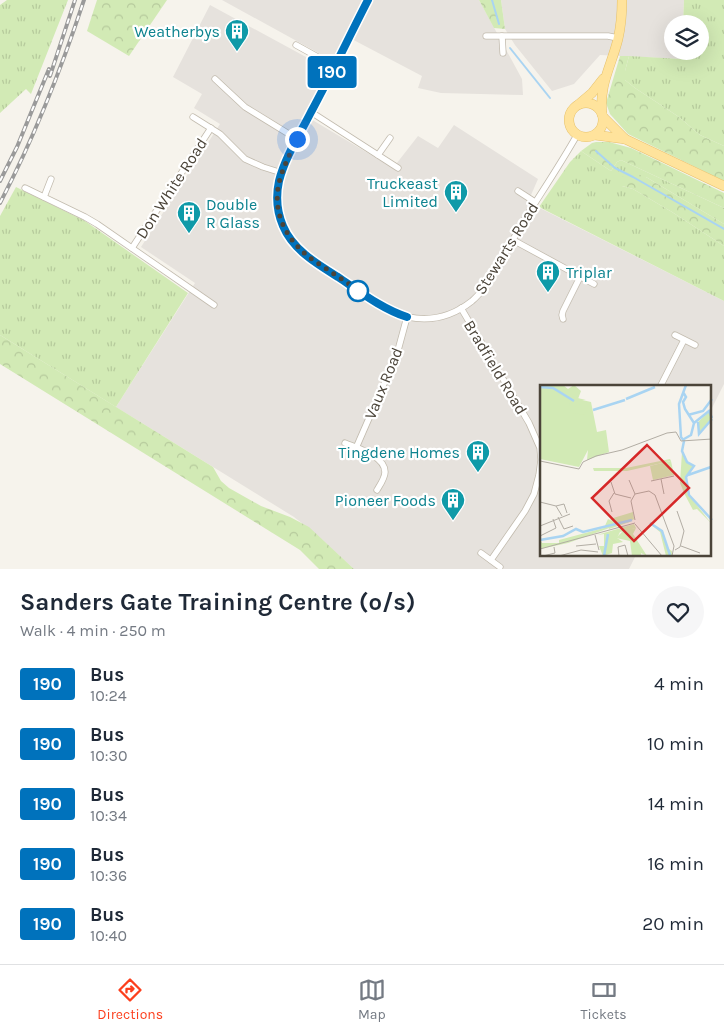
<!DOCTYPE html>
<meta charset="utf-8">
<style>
:root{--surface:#fff;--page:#f6f6f7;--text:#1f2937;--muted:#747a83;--line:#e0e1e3;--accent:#fc3f1d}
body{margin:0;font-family:Karla,sans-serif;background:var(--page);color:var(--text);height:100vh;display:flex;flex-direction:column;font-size:19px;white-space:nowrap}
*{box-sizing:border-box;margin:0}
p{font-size:16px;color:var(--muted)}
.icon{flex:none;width:28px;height:28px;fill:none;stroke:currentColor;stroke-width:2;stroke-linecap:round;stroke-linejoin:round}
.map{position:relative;height:569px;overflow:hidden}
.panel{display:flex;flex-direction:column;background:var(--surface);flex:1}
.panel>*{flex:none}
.badge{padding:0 10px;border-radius:4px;font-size:18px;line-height:32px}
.controls{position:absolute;left:664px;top:15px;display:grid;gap:10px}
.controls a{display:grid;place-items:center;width:45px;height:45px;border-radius:50%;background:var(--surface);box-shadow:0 5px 20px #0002;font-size:25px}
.you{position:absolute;width:25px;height:25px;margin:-12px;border:4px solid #fff;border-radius:50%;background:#1a73e8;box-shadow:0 0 0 8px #1a73e833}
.map>.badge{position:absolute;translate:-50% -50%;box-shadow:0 0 0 2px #fff}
.round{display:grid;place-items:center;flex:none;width:52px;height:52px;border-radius:26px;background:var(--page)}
.headline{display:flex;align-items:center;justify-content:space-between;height:85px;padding:0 20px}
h1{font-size:24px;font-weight:700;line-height:38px}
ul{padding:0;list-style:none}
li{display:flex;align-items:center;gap:15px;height:60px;padding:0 20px}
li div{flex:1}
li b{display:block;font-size:19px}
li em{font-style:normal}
li .badge{min-width:55px;font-weight:700;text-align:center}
.menu{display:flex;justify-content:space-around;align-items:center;height:70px;border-top:1px solid var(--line);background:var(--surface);font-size:14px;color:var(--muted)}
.menu a{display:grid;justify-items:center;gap:2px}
.menu .on{color:var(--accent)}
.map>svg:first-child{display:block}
.industrial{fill:#e6e2dd}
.grass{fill:url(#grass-tufts)}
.forest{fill:url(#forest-crowns)}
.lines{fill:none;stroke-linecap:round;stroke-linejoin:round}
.stream{stroke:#a9d4f2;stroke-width:2}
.minor-casing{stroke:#c2bbae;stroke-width:7}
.primary-casing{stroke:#e6c16a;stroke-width:10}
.minor{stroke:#fff;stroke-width:5.5}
.primary{stroke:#ffe39c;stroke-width:9}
.rail-casing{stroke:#9a9a9a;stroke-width:4}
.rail{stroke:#fff;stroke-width:2;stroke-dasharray:5.5;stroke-linecap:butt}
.line-casing{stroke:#fff;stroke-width:11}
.line{stroke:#0072bc;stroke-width:8}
.walk{stroke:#4b4439;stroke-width:5;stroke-dasharray:0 9}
.stop-dot{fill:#fff;stroke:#0072bc;stroke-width:2.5}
.labels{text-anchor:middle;stroke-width:4.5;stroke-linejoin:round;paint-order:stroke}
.culture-label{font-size:16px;fill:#0d838f;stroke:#fff;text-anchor:end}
.street-label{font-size:16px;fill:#4b4439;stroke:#fff}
.inset-river{fill:none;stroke:#a9d4f2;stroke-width:2.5}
.inset-road{fill:none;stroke:#b2ada4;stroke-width:1}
.view{fill:#d62828;fill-opacity:0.15;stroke:#d62828;stroke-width:2.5}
.inset-edge{fill:none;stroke:#4b4439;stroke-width:2.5}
</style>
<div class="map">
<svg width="724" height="569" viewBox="0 0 724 569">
<defs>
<pattern id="grass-tufts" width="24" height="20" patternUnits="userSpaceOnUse" patternTransform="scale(1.25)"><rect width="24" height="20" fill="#d2eab5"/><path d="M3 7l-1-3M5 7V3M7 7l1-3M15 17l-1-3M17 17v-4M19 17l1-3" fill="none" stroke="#b6ca9c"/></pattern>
<pattern id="forest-crowns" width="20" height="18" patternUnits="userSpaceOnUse" patternTransform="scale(1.25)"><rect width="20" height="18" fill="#d2eab5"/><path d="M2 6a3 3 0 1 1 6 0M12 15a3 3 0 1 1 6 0" fill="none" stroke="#b6ca9c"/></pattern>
</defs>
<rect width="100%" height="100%" fill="#f6f3ec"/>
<!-- industrial -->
<g class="industrial">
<path d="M222,0H479L522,79L523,95L441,93L418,88L422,76L346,36L333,61Z"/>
<path d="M501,0H684L683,24H672V51H681V59L600,55L574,84L552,91L515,45L505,29Z"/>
<path d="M210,5L328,69L304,115L393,168L418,136L438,148L454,125L538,179L528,202L724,301V384L710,412V387H542V555H636L629,569H354L317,535L294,517L116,407L195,283L141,247L220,124L194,108L202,94L173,77Z"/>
</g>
<!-- grass -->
<g class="grass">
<path d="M7,0H68L31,94L26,89L0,113V5Z"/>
<path d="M684,0H724V146L700,135L679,117L635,88L625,80V71L629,56L681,59V51H700V24H683Z"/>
<path d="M581,151L611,171L617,162L621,160L724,208V224L646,177L622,186L633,189L672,212L724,246V301L539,207L570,162Z"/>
<path d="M16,187L85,221L188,293L116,407L0,335V216Z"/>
</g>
<!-- forest -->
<g class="forest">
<path d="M97,0H167L129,56L87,31Z"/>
<path d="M479,0H501L505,29L494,28Z"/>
<path d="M620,56H629L625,71V80L635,88L679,117L700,135L724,146V181L628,134L610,114L606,103Z"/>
<path d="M596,142H609L631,148L656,160L724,193V208L621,160L617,162L611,171L581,151L592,143Z"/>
<path d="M631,172L646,177L724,224V246L672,212L633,189L622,186V177Z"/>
<path d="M0,335L213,467L221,481L229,488L261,506L290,517L309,527L354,569H319L300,550L0,364Z"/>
</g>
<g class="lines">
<!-- stream -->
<g class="stream">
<path d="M492,0L499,24"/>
<path d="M510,48L550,98"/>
<path d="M596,151L615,168L633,177L724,229"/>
</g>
<!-- minor casing -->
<g class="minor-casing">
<g id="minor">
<path d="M369,0C349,37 331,74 312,111C299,135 281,164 277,191C273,230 300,252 330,272C349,285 386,313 408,317C432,322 453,316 472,301C485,290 492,275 500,261C508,248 516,235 523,222C541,193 560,165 577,135"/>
<path d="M486,36H608L618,38"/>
<path d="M502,36L503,53"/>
<path d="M296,45L334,66"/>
<path d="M215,79L245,107L297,139"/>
<path d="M311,112L398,168"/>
<path d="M193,117L220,134L245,159L263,167L282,173"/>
<path d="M378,155L390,138"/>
<path d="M25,188L85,217L97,224L214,305"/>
<path d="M518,191L535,202"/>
<path d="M44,197L51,179"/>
<path d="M513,240L594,284"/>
<path d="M132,248L211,128"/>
<path d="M461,308L529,423L540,448L541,460L539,475L534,494L525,511L491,560"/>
<path d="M563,319L562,315L563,311L580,277"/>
<path d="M675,335L695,345"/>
<path d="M660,387L684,340"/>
<path d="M345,443C357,448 385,456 385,472C385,478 380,485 377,490"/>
<path d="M356,448L397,354L407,317"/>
<path d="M481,553L500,567"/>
</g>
</g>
<!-- primary casing -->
<g class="primary-casing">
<g id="primary">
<circle cx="586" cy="120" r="17"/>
<path d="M579,104L592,93L603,79"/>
<path d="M602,114C599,84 611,67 618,39C621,26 622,13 622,0"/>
<path d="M603,117L625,139"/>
<path d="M595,135L625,139L724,186"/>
</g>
</g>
<!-- minor -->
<use href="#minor" class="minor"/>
<!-- primary -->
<use href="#primary" class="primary"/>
<!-- rail casing -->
<g class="rail-casing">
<g id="rail">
<path d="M50,76L75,0"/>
<path d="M0,181L17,147L49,69"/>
<path d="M0,203C34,138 61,70 84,0"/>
</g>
</g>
<!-- rail -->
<use href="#rail" class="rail"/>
</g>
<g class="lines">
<!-- line casing -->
<g class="line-casing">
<path id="line" d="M368,0C349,37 331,75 311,112C300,134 285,157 279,181C276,195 277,212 283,226C293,250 317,264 338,277C359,291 382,309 407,317"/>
</g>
<!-- line -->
<use href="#line" class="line"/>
<!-- walk -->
<path class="walk" d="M297,139C291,152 284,165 280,179C271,211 285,238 310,258L364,294L358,291"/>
</g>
<!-- icons -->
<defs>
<g id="building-pin" transform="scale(1.25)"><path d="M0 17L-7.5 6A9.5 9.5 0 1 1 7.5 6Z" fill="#0f9aa8" stroke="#fff"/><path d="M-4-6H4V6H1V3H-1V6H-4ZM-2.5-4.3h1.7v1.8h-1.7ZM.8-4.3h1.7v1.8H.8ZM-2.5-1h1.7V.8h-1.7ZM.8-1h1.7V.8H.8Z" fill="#fff"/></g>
</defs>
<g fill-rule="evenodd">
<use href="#building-pin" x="237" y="31"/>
<use href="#building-pin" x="456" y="192"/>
<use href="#building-pin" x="189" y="213"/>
<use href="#building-pin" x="548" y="272"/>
<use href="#building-pin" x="478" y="452"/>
<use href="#building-pin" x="453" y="500"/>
</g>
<!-- markers -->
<circle class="stop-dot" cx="358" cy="291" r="10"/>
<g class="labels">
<!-- culture labels -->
<g class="culture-label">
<text x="220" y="37">Weatherbys</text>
<text x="438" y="189">Truckeast<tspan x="438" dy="18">Limited</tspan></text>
<text x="206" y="210" text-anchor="start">Double<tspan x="206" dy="18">R Glass</tspan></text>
<text x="566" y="278" text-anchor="start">Triplar</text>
<text x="460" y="458">Tingdene Homes</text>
<text x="436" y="506">Pioneer Foods</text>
</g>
<!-- street labels -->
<g class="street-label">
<text transform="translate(171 188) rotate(-57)" y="6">Don White Road</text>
<text transform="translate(506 248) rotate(-58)" y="6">Stewarts Road</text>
<text transform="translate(496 367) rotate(59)" y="6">Bradfield Road</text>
<text transform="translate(383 383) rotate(-68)" y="6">Vaux Road</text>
</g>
</g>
<!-- overview -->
<g transform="translate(540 385)">
<rect width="171" height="171" fill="#f6f3ec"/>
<path d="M0,0H23L28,4L34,0L41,6L38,14L51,17L57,47L66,45L69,67L47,75L48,65L39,82L0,74ZM142,67L146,76L154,81L145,93L148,109L171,138L157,124L153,125L145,110L140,98ZM131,76L134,90L113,95L110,81ZM93,127L94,134L90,137L69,144V139L87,137H73L70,134ZM96,143L93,149L107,171L101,168V171H92L90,156L76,153L84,145Z" fill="#d2eab5"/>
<path d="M0,2H14L25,10L46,15H34L29,21L31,16L15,7L1,4L0,8ZM42,18H46L48,22L44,30L28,27ZM171,25V34L158,49V37ZM130,74L131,76L87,86H54L53,83H86ZM68,134L76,138L94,134L28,158L0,164V154L2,158H19V155L64,143ZM109,138L123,146L127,163L132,166V171H126L120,147ZM94,139L96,143L80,147L77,153L83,157L73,159L72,168L63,171L59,161H64V149L57,150Z" fill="#d2eab5"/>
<path class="inset-river" d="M146,0L139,19L141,52L144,56L142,66L147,77L154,81L146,92L149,110L172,135M0,2L13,3L34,16M143,7L146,12L143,17L145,24L154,38L151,50L144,54M86,14L115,2M53,25L85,15M148,30L163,26L172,14M158,37L159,49L172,34M154,38L169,26L172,33M148,90L171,82M110,138L122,146L130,170M0,155L23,151L36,144L43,147L92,135M64,171L68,149"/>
<path class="inset-road" d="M0,76L39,84L43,77L56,71L82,65L127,48L136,47L141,56L172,54M121,94L124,109M89,95L95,109M111,96L134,91M71,97L75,109L91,113M95,109L109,106L115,110L134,161L132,171M95,109L91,116L95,135M0,117L16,121L22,131M16,121L24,119L27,128M72,127L69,116L74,108M18,132L24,144L33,141M95,139L122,171M0,141L30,129M55,150L59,165M0,151L16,143L13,134M36,161L56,159M141,161L160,168M0,164L95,138M135,165L140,162L144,146L137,126M3,171L15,168L14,162M19,171L41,165L58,167M79,171L78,162L85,160L88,171"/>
<path class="view" d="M107,60L149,103L94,156L52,113Z"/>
<rect width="171" height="171" class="inset-edge"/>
</g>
</svg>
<div class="controls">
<a><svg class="icon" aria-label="layers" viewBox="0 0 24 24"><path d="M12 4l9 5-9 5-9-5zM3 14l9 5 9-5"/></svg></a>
</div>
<div class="you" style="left:297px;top:139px"></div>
<b class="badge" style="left:332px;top:72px;background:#0072bc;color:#fff">190</b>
</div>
<section class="panel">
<div class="headline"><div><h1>Sanders Gate Training Centre (o/s)</h1><p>Walk · 4 min · 250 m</p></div><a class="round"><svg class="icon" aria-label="heart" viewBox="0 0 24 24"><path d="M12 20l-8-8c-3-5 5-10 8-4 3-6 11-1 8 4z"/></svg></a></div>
<ul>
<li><span class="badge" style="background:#0072bc;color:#fff">190</span><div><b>Bus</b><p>10:24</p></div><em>4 min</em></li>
<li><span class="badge" style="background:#0072bc;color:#fff">190</span><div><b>Bus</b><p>10:30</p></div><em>10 min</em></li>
<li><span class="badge" style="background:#0072bc;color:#fff">190</span><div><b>Bus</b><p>10:34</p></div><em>14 min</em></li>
<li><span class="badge" style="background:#0072bc;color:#fff">190</span><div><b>Bus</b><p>10:36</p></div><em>16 min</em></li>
<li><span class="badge" style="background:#0072bc;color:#fff">190</span><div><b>Bus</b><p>10:40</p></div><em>20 min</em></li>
</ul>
</section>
<nav class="menu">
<a class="on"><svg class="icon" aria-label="directions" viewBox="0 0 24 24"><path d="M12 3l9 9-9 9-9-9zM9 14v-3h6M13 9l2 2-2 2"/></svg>Directions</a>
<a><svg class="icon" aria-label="map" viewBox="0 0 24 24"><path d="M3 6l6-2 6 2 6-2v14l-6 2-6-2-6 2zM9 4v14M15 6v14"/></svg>Map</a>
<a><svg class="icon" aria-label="tickets" viewBox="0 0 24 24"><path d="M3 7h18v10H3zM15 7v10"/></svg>Tickets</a>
</nav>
